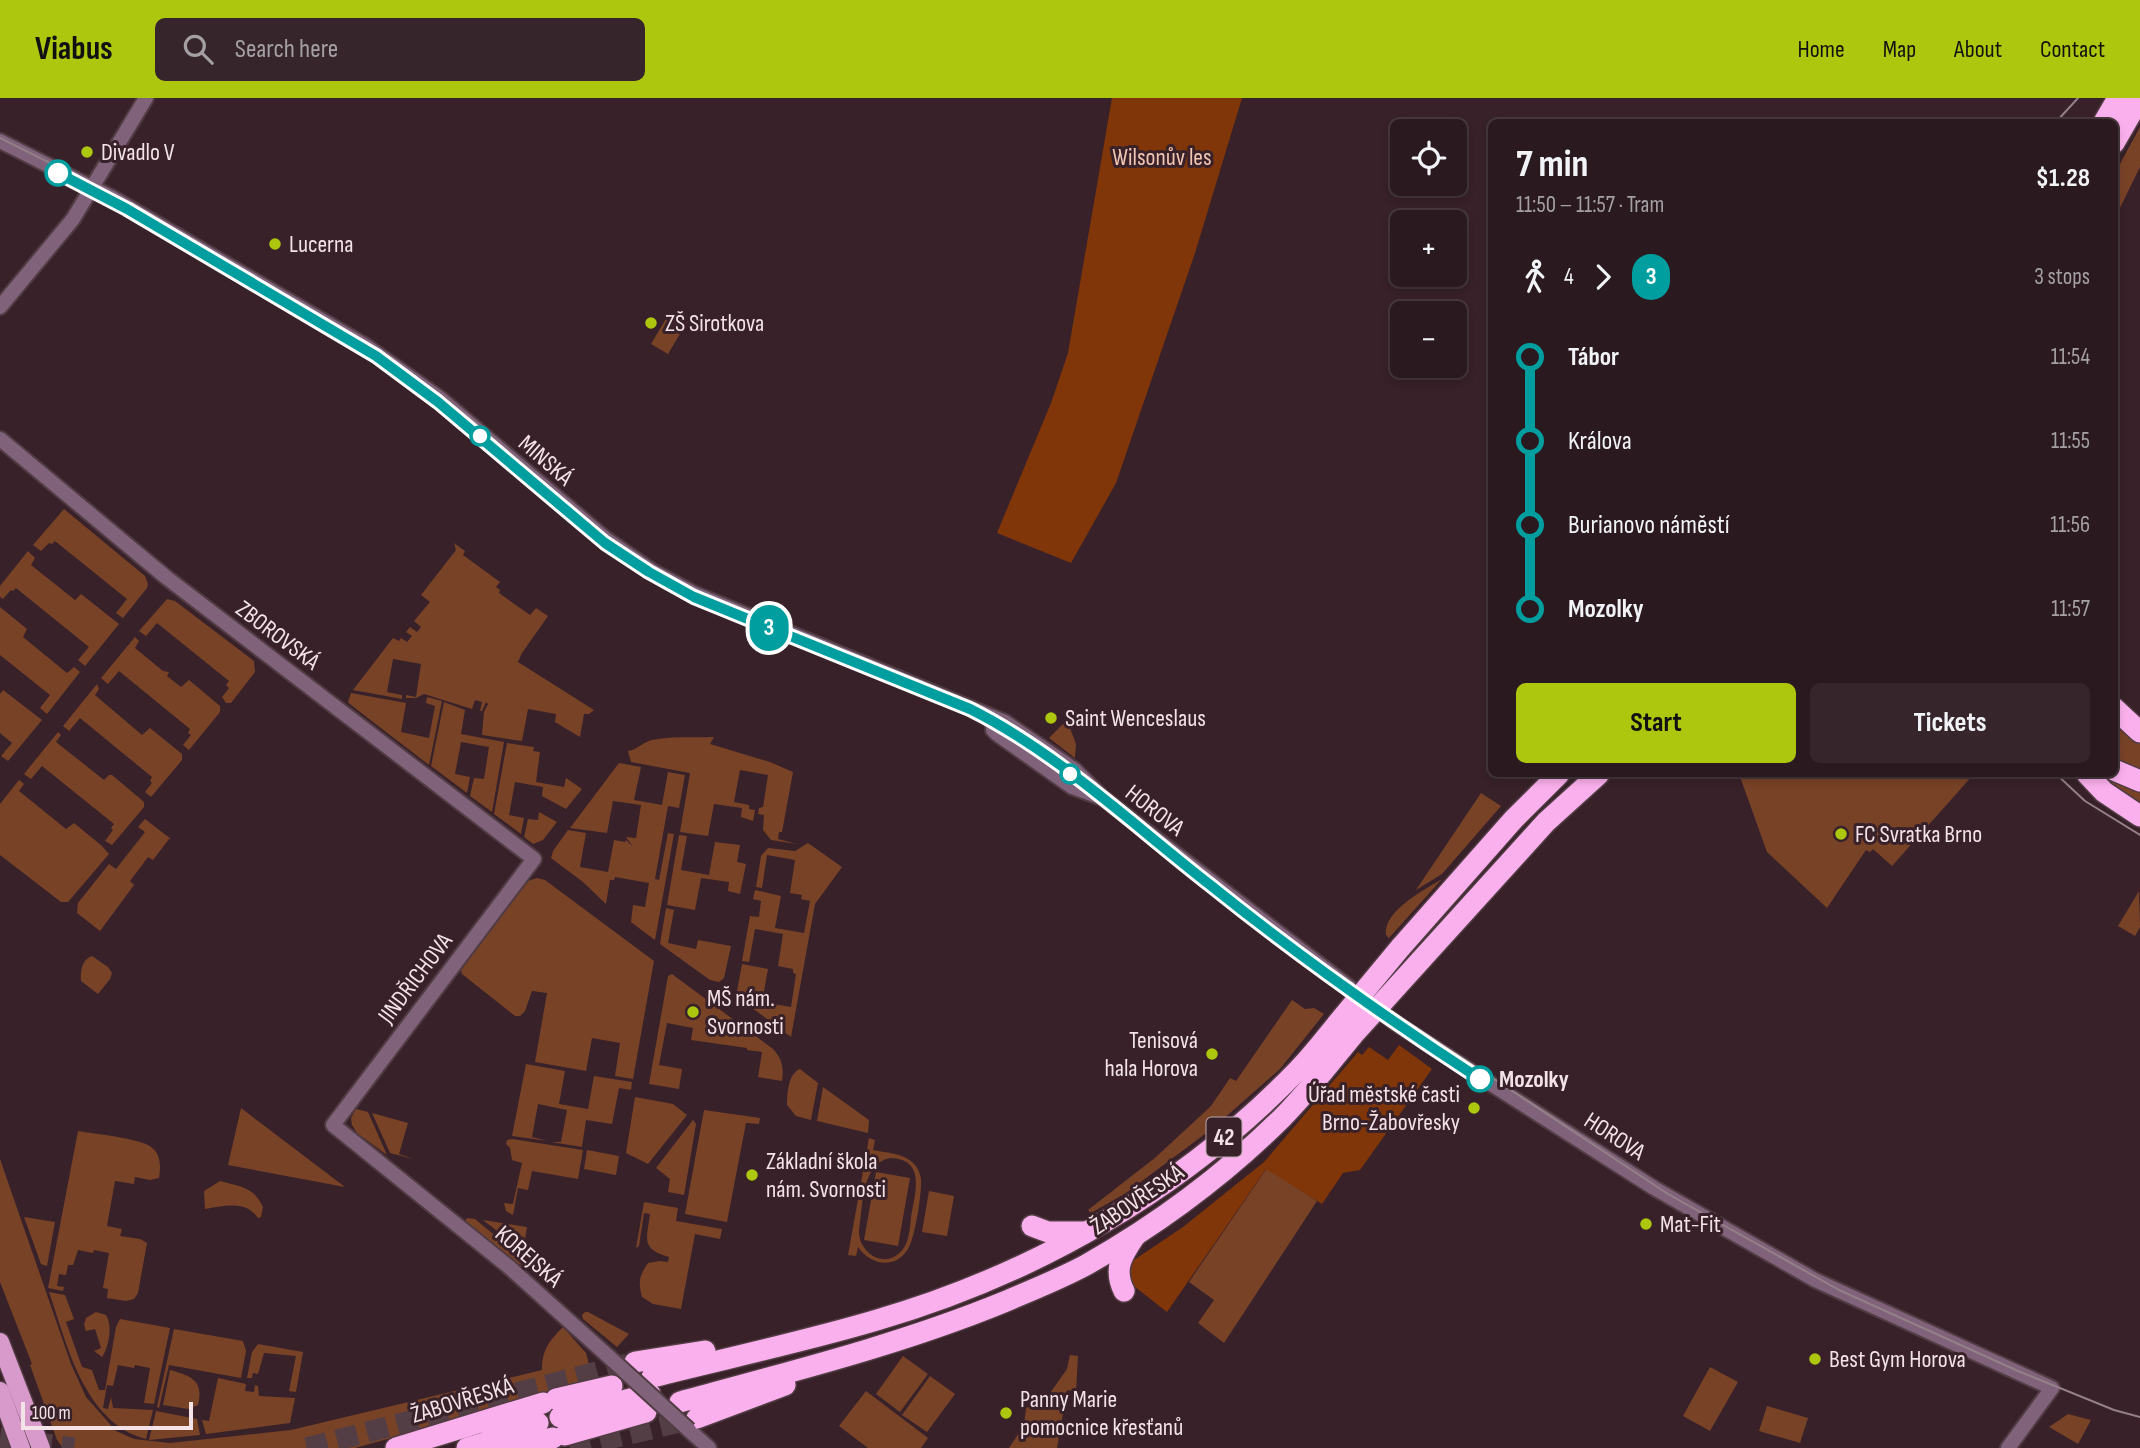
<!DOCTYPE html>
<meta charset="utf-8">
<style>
:root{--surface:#2a191f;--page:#36262c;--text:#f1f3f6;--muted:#a5a0a4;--line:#46383d;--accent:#adc60e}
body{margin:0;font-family:"Sofia Sans Condensed",sans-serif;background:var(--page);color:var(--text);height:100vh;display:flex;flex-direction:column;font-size:26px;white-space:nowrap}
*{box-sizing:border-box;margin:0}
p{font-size:23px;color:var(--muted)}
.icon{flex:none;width:38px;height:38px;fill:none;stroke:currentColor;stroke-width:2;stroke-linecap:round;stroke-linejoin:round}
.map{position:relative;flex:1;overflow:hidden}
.sheet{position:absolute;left:1488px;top:21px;width:630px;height:658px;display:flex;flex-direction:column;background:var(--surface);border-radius:10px;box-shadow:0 4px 10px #0003,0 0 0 2px var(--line)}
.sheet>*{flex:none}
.badge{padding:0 14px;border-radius:23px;font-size:24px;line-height:46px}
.tools{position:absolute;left:1390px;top:21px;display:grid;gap:14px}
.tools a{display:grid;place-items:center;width:77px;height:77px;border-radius:10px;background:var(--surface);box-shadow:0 4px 10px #0003,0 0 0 2px var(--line);font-size:35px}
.scale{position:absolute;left:21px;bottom:18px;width:172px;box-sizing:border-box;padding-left:7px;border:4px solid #f3e2e7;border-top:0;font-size:19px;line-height:24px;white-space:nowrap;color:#f3e2e7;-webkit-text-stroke:5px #382129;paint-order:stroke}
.map>.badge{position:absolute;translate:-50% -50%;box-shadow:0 0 0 4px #fff}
.legs{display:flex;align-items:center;gap:10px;height:77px;padding:0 28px;font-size:23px}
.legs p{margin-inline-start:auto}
.headline{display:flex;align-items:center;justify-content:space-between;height:119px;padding:0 28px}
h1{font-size:38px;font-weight:700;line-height:52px}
.button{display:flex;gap:14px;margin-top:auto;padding:14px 28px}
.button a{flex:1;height:80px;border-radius:10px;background:var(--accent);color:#111;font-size:28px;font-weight:700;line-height:80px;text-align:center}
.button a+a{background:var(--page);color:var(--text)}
ul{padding:0 28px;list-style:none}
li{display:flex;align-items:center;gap:24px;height:84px;font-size:26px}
li i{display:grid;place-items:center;width:10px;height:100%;margin:0 9px;background:currentColor}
li i::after{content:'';width:18px;height:18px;margin:-9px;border:5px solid;border-radius:50%;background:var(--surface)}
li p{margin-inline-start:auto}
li:first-child i{background:linear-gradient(#0000 50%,currentColor 0)}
li:last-child i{background:linear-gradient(currentColor 50%,#0000 0)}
header{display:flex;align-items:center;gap:42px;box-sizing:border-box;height:98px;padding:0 35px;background:var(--accent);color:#111}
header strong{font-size:33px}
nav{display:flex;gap:38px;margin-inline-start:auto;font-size:24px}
.search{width:490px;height:63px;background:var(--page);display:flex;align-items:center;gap:18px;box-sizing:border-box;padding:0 24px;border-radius:10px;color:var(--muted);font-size:26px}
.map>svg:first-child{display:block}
.green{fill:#784227;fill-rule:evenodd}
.forest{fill:#803609}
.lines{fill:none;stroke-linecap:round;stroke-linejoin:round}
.highway-tunnel{stroke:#543e46;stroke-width:21;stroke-dasharray:21 10;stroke-linecap:butt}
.minor-casing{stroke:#523c44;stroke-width:18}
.major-casing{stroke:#523c44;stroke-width:21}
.highway-casing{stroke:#523c44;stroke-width:24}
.minor{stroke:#80627a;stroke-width:14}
.major{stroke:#d79acb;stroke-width:18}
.highway{stroke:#fab0ec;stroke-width:21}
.tram{stroke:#948087;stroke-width:2}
.minor-bridge-casing{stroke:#523c44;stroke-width:18;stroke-linecap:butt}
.highway-bridge-casing{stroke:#523c44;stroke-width:24;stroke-linecap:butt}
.minor-bridge{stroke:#80627a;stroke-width:14}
.highway-bridge{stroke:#fab0ec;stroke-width:21}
.line-1-casing{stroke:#fff;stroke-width:16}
.line-1{stroke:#009e9e;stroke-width:10}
.poi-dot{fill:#adc60e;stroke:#382129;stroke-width:2.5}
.stop-1-dot{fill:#fff;stroke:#009e9e;stroke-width:3.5}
.labels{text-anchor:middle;stroke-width:6;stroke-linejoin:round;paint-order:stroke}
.shield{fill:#382129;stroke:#bba8ae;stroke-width:2}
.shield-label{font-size:23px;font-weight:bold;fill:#f3e2e7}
.poi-label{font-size:24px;fill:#f3e2e7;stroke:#382129;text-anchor:start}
.park-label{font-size:24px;fill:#f2c6b2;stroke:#382129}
.street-label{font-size:24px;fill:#f3e2e7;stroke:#382129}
.stop-label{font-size:24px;font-weight:bold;fill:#f3e2e7;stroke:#382129;text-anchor:start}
</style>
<header>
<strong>Viabus</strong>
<div class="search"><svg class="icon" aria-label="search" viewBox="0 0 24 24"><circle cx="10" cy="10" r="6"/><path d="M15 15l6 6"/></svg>Search here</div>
<nav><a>Home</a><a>Map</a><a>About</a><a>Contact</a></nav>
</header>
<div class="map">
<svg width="2140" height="1350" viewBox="0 0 2140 1350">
<rect width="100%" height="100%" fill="#382129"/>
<!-- green -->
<g class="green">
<path d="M2140,29V69L2114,122V77Z"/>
<path d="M670,214L687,224L668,256L651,246Z"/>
<path d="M64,411L145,478L148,486L147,490L123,520L116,515L127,501L55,443L52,446L49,445L41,453L33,447Z"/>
<path d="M454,445L465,453L463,457L500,484L496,489L500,492L499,495L530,517L536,510L548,518L522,555L518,564L594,612L589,616H584L580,639L555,624L556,616L528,611L522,643L482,637L484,614L488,606L486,604L482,613H480L482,604L475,602L472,611L424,596L416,600H406V597L416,599L421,566L393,561L387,594L402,597V601L353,592L393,540L399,543L401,540L407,544L412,538L406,534L410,529L417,534L421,529L414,523L430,504L421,497L456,452Z"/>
<path d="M28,453L35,460L31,467L75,502L81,496L119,526L85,568L78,562L89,549L16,490L13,493L11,492L3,501L0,499V488Z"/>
<path d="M167,501L175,503L254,563L255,574L231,605H226L222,599L229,590L226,587L229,583L157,525L146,538L139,533Z"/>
<path d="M0,509L27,531L23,539L67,575L74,569L80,574L47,616L40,610L50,597L0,557Z"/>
<path d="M135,539L139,543L135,550L163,573L169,574L167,578L181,589L189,582L220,608V614L189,652L183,647L191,637L188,635L190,631L119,573L108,586L101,580Z"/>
<path d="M97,586L99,591L95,597L142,637L150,630L182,656V662L151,699L145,694L152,685L150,683L152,679L80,620L69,633L63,628Z"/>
<path d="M3,592L42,622L8,663L1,658L12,645L0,635V596Z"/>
<path d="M351,595L406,605L401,634L429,640L435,608L426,605L427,599L442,603L429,667L351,607L348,604Z"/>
<path d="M444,604L465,612L461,636L504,644L492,714L470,698L474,680L484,681L489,649L461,644L455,676L470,679L467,695L431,668Z"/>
<path d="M2114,619L2140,642V671L2125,666L2140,691V710L2095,676H2114Z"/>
<path d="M1067,622L1076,646L1075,660L1049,640Z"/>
<path d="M58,634L61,637L56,644L104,682L109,677H112L144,704V709L112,747L105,743L113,732L111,730L114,726L42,668L31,681L24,676Z"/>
<path d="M714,639L710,646L770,664L793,674L782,734H779L778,741L797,746L771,742L763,732L764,717L758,716L759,710L763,709L768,677L740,672L734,704L749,707V711L755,712L753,723L741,719L742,710L714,706L708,738L680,734L690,675L631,664L628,653C637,652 643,644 652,642C672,638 694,640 714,639Z"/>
<path d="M507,645L534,649L533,653L540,654L536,684L564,689L566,680L582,691L566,711L542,698L543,689L515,684L509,717L524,720L521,736L494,716Z"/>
<path d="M619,665L641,669L634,702L662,707L668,674L685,677L679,710L668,708L655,781L659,782L668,735L674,736L655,842L631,824L633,807L645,809L649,785L615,779L614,782H610L606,806L583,784L551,760L553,753L568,732L586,735L580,769L608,774L614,742L625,744L626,742L633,749L626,739L636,740L641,707L613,703L607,735L570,730Z"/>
<path d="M1739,676H1974L1892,768L1873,751L1870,754L1866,752L1827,810L1767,754Z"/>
<path d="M19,682L24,686L19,693L66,731L74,725L102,748L109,756L68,804H61L0,757V706Z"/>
<path d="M1481,695L1501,708L1442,776L1416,792Z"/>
<path d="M539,714L557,724L543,742L533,746L524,739L528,721L538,722Z"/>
<path d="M145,721L171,741H169L153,762L148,759L130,783L134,787L100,833L77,815L78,805L109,766L116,771L145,734L138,729Z"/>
<path d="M679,737L687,738L681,772L709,777L715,744L740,747L737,764L746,766L740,796L728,793L729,784L701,780L695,812L667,807Z"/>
<path d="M808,745L842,769L815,806L791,939L739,900L737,893L742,866L768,871L762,904L791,909L796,876L793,875V871L778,868L783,836L755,831L749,864L742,863L750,818L759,819L761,803L753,801L755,792L781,798L775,830L804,835L810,803L801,801L802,797L790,795L795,762L767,757L762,790L756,789L761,758L768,750L795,753Z"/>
<path d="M537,780L545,782L654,863L633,981L615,978L620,945L592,940L586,973L535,964L547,895L532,893L525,913L520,918H515L462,876L461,872L528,783Z"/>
<path d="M1442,781L1389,840L1386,837C1383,813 1424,792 1442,781Z"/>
<path d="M2139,793L2140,829L2135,838L2118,828Z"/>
<path d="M666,810L674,812L668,845L696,851L698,842L731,848L724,880L719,884L710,882L660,846Z"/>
<path d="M92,858L108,869L112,875L110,881L98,896L81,883C80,874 82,861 92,858Z"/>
<path d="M672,876L773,951C782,961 784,969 782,983L758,979L762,954L747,952V950L691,942L693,930L667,925L659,967L682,971L679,991L649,986L668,878Z"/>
<path d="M1292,902L1305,911L1314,910L1324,916L1280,971L1213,1030L1126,1095L1091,1115L1088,1112L1156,1059L1211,1008L1230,980L1236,983Z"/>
<path d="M526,966L565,973L559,1006L588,1011L594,978L632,984L631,992L619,990L612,1026L586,1022L582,1049L551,1044H561L567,1012L538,1006L532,1039L548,1043L512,1038Z"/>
<path d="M800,971L818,985L811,1022L796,1018L787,1007C787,995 788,976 800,971Z"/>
<path d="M823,989L869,1022L868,1035L817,1023Z"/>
<path d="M635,999L673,1006L687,1017L648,1066L626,1055Z"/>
<path d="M241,1010L345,1089L228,1067Z"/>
<path d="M356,1011L368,1014L387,1057L357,1035L352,1027L351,1020Z"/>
<path d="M704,1012L760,1020L759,1026L746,1025L727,1124L685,1116Z"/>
<path d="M372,1015L408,1025L399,1056L414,1061L390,1055Z"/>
<path d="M693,1022L696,1026L684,1097L668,1094L670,1081L656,1070Z"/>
<path d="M78,1033C94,1036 140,1040 151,1049C161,1056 161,1069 159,1080L150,1082L135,1079L134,1086L115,1083L107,1128L122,1131L120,1138L140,1141L147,1145L138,1195L134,1201L126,1203L107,1200L108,1191L103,1190L109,1155L94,1152L93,1155L78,1152L73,1167H68L66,1177L59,1176L57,1188L64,1189L63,1193L48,1190Z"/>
<path d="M869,1040L875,1042L873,1052C887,1055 904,1055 914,1066C918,1070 920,1075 921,1081C922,1095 915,1140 908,1151C895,1172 870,1167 858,1149L856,1158L848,1157ZM890,1060C927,1061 915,1096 911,1120C910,1130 909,1143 903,1151C887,1173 858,1156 859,1132C863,1108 861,1066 890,1060Z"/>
<path d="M512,1041L583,1052L578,1081L532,1073L528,1092L518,1090L513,1117L506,1113L504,1105L513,1106L522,1065L512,1062L510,1050L506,1046L507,1042Z"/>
<path d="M587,1052L619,1058L616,1077L584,1071Z"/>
<path d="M0,1061L71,1266L86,1299L116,1333L134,1341L170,1345L291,1332L542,1272C542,1252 549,1243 563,1229L586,1255L594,1284L355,1350H63L57,1342L30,1267L32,1266L0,1184Z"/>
<path d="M1267,1070L1317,1103L1224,1245L1198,1225L1214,1202L1189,1184Z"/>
<path d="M876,1074L910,1080L898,1148L864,1142Z"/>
<path d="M220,1083C241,1089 253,1088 263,1109L261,1119L258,1120C246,1102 224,1108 205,1111L204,1093Z"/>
<path d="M929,1093L954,1098L947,1138L922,1134Z"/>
<path d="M644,1104L678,1110L676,1123L722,1131L720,1141L695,1136L681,1211L653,1206L642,1199C638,1184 639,1178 648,1165L660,1163L668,1164L669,1159C640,1151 647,1140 650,1116L644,1115L639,1148L636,1150Z"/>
<path d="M24,1119L55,1124L47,1168L41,1166Z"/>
<path d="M467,1120L475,1121L515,1154L516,1158L526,1168L516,1165L465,1123Z"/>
<path d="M483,1122L527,1129L523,1153Z"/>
<path d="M49,1194L65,1197L74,1221L66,1224L82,1269L92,1272L99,1292H105L116,1229L120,1221L170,1230L154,1306L144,1305L150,1270L135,1267L134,1270L118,1267L113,1288L107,1287L103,1310L108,1311L111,1299L113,1310L153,1312L146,1341C84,1325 67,1246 49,1194Z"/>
<path d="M96,1214L106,1217C113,1228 109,1249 102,1259L94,1253L101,1250L95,1231L86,1233L84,1227L86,1220Z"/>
<path d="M585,1214H588L629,1236L617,1249L583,1221L582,1217Z"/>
<path d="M174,1231L243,1243L246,1253L241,1280L169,1267L159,1310L157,1309Z"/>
<path d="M258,1246L303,1254L296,1294L289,1293L296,1258L264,1255L258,1276L253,1275L252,1280H247L252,1254Z"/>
<path d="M1070,1257L1078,1258L1076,1294L1067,1292L1057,1350H1009L1024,1327L1026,1310L1048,1298L1067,1271Z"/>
<path d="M903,1258L928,1276L900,1314L876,1296Z"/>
<path d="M1710,1269L1738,1284L1710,1333L1683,1318Z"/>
<path d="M170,1272C191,1278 204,1282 198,1307L188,1311L163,1307Z"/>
<path d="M930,1278L955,1296L927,1334L902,1317Z"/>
<path d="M218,1280L246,1286L245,1293L254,1294L255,1287L258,1288L259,1298L295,1300L290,1325L206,1336L202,1322L209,1323Z"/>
<path d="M866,1293L928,1340L921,1350H868L839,1328Z"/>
<path d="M1767,1308L1808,1320L1800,1345L1759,1333Z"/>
<path d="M156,1313L197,1321L200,1337L149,1342Z"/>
<path d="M2068,1316L2091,1322L2078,1346L2049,1329Z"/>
</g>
<!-- forest -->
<g class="forest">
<path d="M1112,0H1242L1195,155L1116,385L1071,465L997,435L1051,305L1068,255Z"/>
<path d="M1399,947L1432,971L1360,1072L1343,1075L1322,1106L1266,1071L1167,1214L1130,1185L1128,1180L1131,1164L1183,1129L1264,1064L1358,954L1362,957L1369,949L1388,962Z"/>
</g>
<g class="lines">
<!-- highway-tunnel -->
<g class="highway-tunnel">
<path d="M0,1340L74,1350"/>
<path d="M307,1350L635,1264"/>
<path d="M570,1350L697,1320"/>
</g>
<!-- minor casing -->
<g class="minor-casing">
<g id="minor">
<path d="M0,43L113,100L366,248L441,301L606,441L652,473L693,495L1005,624L1075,672L1103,700L1397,926L1654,1090L1815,1182L2052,1290L2008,1350"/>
<path d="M0,209L73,121L146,0"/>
<path d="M0,341L167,480L534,761L333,1027L509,1169L608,1258"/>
<path d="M994,622L993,632L997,636L1072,689L1102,700"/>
<path d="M689,1332L709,1350"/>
</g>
</g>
<!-- major casing -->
<g class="major-casing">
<g id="major">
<path d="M0,1244L41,1350"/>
<path d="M0,1293L21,1350"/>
</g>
</g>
<!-- highway casing -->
<g class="highway-casing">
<g id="highway">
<path d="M2104,24L2118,0"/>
<path d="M2114,45L2140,0"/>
<path d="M2114,610L2140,634"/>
<path d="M2114,672L2140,683"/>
<path d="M2087,676L2104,694L2140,718"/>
<path d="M1400,850L1513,722L1559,676"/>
<path d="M1420,863L1546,724L1599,676"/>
<path d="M1032,1128L1048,1134H1084"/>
<path d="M1124,1193C1113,1171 1122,1157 1135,1138"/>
<path d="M635,1264L705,1253"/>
<path d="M652,1279C727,1260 803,1244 877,1222C1035,1176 1181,1092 1296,974C1311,959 1324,942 1337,926"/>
<path d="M556,1301L612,1288"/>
<path d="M680,1304C789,1274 899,1247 1004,1204C1032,1192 1060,1181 1086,1167C1157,1127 1223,1078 1281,1021C1307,995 1330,965 1353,937"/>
<path d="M560,1319L650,1296"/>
<path d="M697,1320L785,1287"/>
<path d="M492,1332L538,1325"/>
<path d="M565,1337L646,1314"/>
<path d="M396,1350L543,1305"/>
<path d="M467,1350L512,1337"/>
<path d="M511,1350L553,1340"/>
</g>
</g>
<!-- minor -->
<use href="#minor" class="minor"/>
<!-- major -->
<use href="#major" class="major"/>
<!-- highway -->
<use href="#highway" class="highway"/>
<!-- tram -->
<g class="tram">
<path d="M2056,24L2078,0"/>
<path d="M0,40L94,87L388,258L466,317L604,437L653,470L696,492L973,606L1005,624L1075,672L1275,830L1355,889L1668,1096L1839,1192L2018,1273L2114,1312L2140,1319"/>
<path d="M2056,676L2085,703L2140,737"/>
</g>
<!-- minor-bridge casing -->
<g class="minor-bridge-casing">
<path id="minor-bridge" d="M608,1258L689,1332"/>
</g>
<!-- highway-bridge casing -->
<g class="highway-bridge-casing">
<g id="highway-bridge">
<path d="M1337,926L1400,850"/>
<path d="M1353,937L1420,863"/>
</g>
</g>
<!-- minor-bridge -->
<use href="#minor-bridge" class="minor-bridge"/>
<!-- highway-bridge -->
<use href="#highway-bridge" class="highway-bridge"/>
</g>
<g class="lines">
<!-- line-1 casing -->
<g class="line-1-casing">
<path id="line-1" d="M58,75L127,111L376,258L438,304L605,445L649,474L694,499L743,519L970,611C1058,655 1132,726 1209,786C1296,856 1386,920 1480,981"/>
</g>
<!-- line-1 -->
<use href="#line-1" class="line-1"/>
</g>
<!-- markers -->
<g class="poi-dot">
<circle cx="87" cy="54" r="7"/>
<circle cx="275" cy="146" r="7"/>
<circle cx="651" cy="225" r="7"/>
<circle cx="1051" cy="620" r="7"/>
<circle cx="1841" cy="736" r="7"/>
<circle cx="693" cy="914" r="7"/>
<circle cx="1212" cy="956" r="7"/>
<circle cx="1474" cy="1010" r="7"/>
<circle cx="752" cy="1077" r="7"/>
<circle cx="1646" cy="1126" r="7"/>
<circle cx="1815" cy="1261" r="7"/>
<circle cx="1006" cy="1315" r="7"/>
</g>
<g class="stop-1-dot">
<circle cx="58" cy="75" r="12"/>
<circle cx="480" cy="338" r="9"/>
<circle cx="1070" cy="676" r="9"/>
<circle cx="1480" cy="981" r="12"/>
</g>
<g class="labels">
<!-- shield labels -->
<rect class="shield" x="1206.5" y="1019.5" width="35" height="39" rx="5"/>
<g class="shield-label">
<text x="1224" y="1047">42</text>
</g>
<!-- poi labels -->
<g class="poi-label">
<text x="101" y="62">Divadlo V</text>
<text x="289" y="154">Lucerna</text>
<text x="665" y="233">ZŠ Sirotkova</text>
<text x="1065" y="628">Saint Wenceslaus</text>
<text x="1855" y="744">FC Svratka Brno</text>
<text x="707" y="908">MŠ nám.<tspan x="707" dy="28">Svornosti</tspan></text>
<text x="1198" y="950" text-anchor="end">Tenisová<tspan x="1198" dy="28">hala Horova</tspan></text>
<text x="1460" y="1004" text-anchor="end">Úřad městské časti<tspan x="1460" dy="28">Brno-Žabovřesky</tspan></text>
<text x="766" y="1071">Základní škola<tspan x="766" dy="28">nám. Svornosti</tspan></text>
<text x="1660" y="1134">Mat-Fit</text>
<text x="1829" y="1269">Best Gym Horova</text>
<text x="1020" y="1309">Panny Marie<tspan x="1020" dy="28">pomocnice křesťanů</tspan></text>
</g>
<!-- park labels -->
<g class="park-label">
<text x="1162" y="67">Wilsonův les</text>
</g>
<!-- street labels -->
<g class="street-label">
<text transform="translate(546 362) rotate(41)" y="8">MINSKÁ</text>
<text transform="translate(278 537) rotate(37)" y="8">ZBOROVSKÁ</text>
<text transform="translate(1155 712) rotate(38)" y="8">HOROVA</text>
<text transform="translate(415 880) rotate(-53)" y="8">JINDŘICHOVA</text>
<text transform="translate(1615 1038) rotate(33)" y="8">HOROVA</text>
<text transform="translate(1137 1101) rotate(-34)" y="8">ŽABOVŘESKÁ</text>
<text transform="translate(529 1158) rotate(41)" y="8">KOREJSKÁ</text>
<text transform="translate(462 1302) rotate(-17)" y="8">ŽABOVŘESKÁ</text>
</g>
<!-- stop labels -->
<g class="stop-label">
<text x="1499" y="989">Mozolky</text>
</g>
</g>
</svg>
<div class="tools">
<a><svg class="icon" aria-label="locate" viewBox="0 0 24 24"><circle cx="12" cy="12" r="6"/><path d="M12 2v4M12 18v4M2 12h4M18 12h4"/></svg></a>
<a>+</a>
<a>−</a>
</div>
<div class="scale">100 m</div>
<b class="badge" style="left:769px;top:530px;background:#009e9e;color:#fff">3</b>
<section class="sheet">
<div class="headline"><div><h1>7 min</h1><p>11:50 – 11:57 · Tram</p></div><b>$1.28</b></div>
<div class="legs"><svg class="icon" aria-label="walk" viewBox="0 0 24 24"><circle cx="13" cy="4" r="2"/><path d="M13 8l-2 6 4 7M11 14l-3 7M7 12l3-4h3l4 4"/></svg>4<svg class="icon" aria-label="forward" viewBox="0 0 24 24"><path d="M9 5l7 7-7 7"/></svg><b class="badge" style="background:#009e9e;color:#fff">3</b><p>3 stops</p></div>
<ul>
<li><i style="color:#009e9e"></i><b>Tábor</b><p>11:54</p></li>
<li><i style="color:#009e9e"></i><span>Králova</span><p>11:55</p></li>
<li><i style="color:#009e9e"></i><span>Burianovo náměstí</span><p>11:56</p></li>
<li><i style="color:#009e9e"></i><b>Mozolky</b><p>11:57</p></li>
</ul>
<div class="button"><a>Start</a><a>Tickets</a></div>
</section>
</div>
